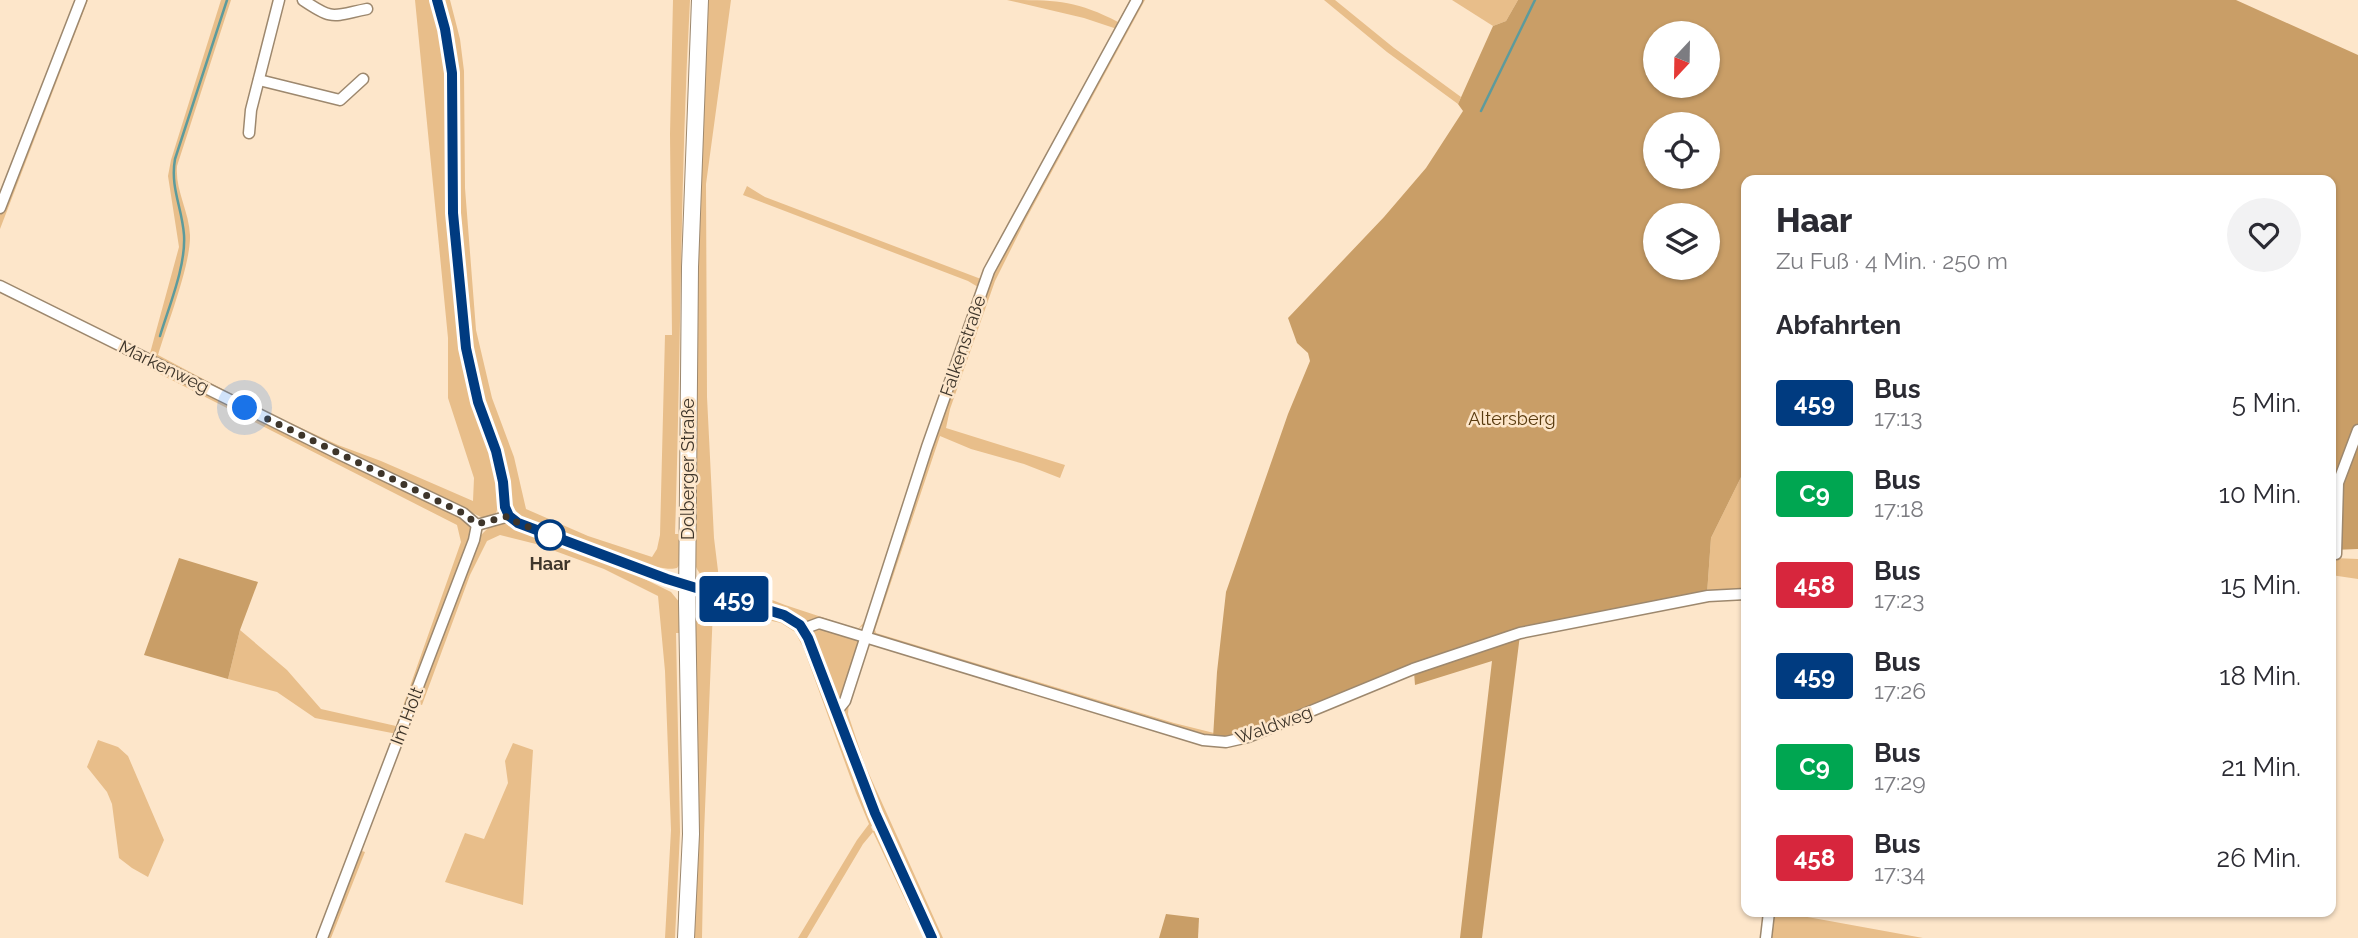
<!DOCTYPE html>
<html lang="de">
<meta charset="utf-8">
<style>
:root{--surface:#fff;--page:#f2f2f3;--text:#2b2b33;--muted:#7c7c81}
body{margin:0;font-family:Raleway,sans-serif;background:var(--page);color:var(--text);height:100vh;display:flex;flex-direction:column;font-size:26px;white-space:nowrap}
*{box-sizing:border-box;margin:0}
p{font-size:23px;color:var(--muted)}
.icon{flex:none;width:38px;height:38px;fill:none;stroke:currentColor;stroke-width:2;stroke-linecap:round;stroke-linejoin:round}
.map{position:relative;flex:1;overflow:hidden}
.sheet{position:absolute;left:1741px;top:175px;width:595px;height:742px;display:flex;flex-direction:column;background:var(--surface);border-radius:14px;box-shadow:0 2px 5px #0004}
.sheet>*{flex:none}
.badge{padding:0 14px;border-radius:5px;font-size:24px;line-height:46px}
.needle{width:46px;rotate:202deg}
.buttons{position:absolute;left:1643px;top:21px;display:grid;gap:14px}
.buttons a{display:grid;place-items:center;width:77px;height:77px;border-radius:50%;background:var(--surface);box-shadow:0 2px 5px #0004;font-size:35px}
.you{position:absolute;width:35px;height:35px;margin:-18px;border:5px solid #fff;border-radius:50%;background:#1a73e8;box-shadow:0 0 0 10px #1a73e833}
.map>.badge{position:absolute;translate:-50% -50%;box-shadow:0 0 0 4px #fff}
h2{padding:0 35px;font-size:26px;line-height:63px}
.round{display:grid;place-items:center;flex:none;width:74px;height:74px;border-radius:37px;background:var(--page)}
.summary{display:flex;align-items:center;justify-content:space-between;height:119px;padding:0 35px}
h1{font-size:33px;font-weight:800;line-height:52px}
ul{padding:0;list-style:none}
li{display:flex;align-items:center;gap:21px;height:91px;padding:0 35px}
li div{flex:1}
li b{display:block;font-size:26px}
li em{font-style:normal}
li .badge{min-width:77px;font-weight:700;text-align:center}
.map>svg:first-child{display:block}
.green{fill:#e8be8a}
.forest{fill:#c99e67;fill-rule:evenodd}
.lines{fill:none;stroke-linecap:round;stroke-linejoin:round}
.stream{stroke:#5d9b9c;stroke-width:2.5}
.street-casing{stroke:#9d886e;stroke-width:13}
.secondary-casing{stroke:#9d886e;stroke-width:18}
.street{stroke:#fff;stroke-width:10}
.secondary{stroke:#fff;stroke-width:16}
.line-casing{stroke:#fff;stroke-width:16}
.line{stroke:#003b80;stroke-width:10}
.walk{stroke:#3e352a;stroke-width:7;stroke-dasharray:0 12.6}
.stop-dot{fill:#fff;stroke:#003b80;stroke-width:3.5}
.labels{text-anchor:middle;stroke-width:5;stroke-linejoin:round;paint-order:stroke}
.street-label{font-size:18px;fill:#3e352a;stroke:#fde6ca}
.park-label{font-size:18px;fill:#593b0f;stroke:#fde6ca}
.stop-label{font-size:18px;font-weight:bold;fill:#3e352a;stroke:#fde6ca}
</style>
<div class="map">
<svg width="2358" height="938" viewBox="0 0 2358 938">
<rect width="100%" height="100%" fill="#fde6ca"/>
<!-- green -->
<g class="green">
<path d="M83,0H88L0,229V215Z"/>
<path d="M221,0H231L177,166C175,190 189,211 190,235C191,264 167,325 158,355L256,407L338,445L381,461L473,501L474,478L448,398V338L415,0H433L441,30L447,73L448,212L459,308L491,451L499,504L496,513L483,518L149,357L179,247L168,176L171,160Z"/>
<path d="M441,0H450L460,39L464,71L465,188L476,330L492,398L514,457L526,509L588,536L652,557L657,549L660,535L665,335H672L670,134L673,0H690C680,178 681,356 675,534H680V564L677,568C656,575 560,533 534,524L520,517L511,504L508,481L482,400L471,346L458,213L456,72Z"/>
<path d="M705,0H731L706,184L707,397L714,538L719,579L785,605L858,629L866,620L978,287L968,281L743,195L747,186L765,197L981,279L991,263L867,623L858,629C842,626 825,626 809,622C800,620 792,613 784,610C763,602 704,589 696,567L695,264Z"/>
<path d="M1007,0C1054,0 1076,0 1118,22L1130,0H1133L1117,29L1084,18Z"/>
<path d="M1140,0H1145L1026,219L995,281L950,409L946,428L1065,465L1060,478L1024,464L971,449L940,436L875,630L876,633L1174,723L1214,733L1213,738L876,637L871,629L929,448L993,271Z"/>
<path d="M1324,0H1335L1394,48L1461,97L1458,104L1387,52Z"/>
<path d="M1452,0H1518L1506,21L1493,26Z"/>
<path d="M143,361L463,516L471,528L470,539L397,734L315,718L277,692L228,679L240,630L287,670L321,709L396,726L461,542L457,525L152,370Z"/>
<path d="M1746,467V592L1707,594L1711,538Z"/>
<path d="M506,522L608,561L671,592L680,603L681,633H676L680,832L675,938H665L671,830L665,671L658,596L604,569L536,544L500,535L487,541L470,575L422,705L415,703L477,539L489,527Z"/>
<path d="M2334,558L2358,559V579L2331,575Z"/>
<path d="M707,599C741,607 781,610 803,639L875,821L871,827L873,831L879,830L914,908L910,910L873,832L863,844L807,938H798L857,840L869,824L856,793L803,647L795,632L781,623L713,608L704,834L702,938H691L696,834V616L700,603Z"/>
<path d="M817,626L861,640L843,699L837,702L812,636L811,631Z"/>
<path d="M849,700L848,714L865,765L943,938H938L878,810L841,715Z"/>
<path d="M98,740L118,747L128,756L164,840L148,877L132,868L119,858L112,804L107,792L87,767Z"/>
<path d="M513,743L533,750L523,905L445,882L465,833L484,839L508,783L505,761Z"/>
<path d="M359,850L365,852L331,938H325Z"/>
<path d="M1771,912H1780L1923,938H1768Z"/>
</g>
<!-- forest -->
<g class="forest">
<path d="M1518,0H2236L2358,55V549L2333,550L2331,572V180H1746V467L1711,538L1707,594L1520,635L1482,938H1460L1492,661L1415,685L1414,672L1247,735L1228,739L1213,738L1217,672L1226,592L1288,414L1310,361L1308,353L1297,343L1288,318L1384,217L1426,168L1463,111L1458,104L1493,26L1506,21ZM1656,33H1708V86H1656ZM1656,124H1708V177H1656ZM1656,215H1708V268H1656Z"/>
<path d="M179,558L258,582L240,630L228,679L144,655Z"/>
<path d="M1166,914L1199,918L1198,938H1159Z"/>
</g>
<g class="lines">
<!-- stream -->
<g class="stream">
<path d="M1481,111L1535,0"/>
<path d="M160,336C169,306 186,266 184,235C182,207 170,188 175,159L227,0"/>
</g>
<!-- street casing -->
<g class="street-casing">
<g id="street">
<path d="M303,0C334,21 332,16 367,9"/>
<path d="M437,0L445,29L452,73L453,213L466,348L478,402L496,451L503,482L505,507L509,516L518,523L667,579L784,615L800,625L808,638L875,813L932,938"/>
<path d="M259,80L340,100L363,79"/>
<path d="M249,133L251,110L279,0"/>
<path d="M0,208L81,0"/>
<path d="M0,286L335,452L463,513L477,525"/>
<path d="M477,525L509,516"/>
<path d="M2331,554H2336L2338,483L2358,430"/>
<path d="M803,629L819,623L1203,740L1226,742L1248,737L1413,669L1520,633L1708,596L1746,594"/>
<path d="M836,712L845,701L927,447L989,271L1137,0"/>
<path d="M322,938L474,540L477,525"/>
<path d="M1766,938L1769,912"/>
</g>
</g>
<!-- secondary casing -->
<g class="secondary-casing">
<path id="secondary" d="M686,938L691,834L687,602L690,267L700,0"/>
</g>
<!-- street -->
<use href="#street" class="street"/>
<!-- secondary -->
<use href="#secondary" class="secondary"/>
</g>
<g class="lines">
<!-- line casing -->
<g class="line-casing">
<path id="line" d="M437,0L445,29L452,73L453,213L466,348L478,402L496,451L503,482L505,507L509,516L518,523L667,579L784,615L800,625L808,638L875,813L932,938"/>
</g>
<!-- line -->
<use href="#line" class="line"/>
<!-- walk -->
<path class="walk" d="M245,408L463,513L477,524L509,516L518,523L550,535"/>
</g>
<!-- markers -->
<circle class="stop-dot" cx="550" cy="535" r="14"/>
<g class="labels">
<!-- street labels -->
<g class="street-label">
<text transform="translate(963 346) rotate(-71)" y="6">Falkenstraße</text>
<text transform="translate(164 367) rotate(26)" y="6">Markenweg</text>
<text transform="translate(688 469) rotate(-90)" y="6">Dolberger Straße</text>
<text transform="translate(407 716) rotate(-69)" y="6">Im Holt</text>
<text transform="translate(1274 725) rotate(-20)" y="6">Waldweg</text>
</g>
<!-- park labels -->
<g class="park-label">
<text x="1512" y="425">Altersberg</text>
</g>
<!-- stop labels -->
<g class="stop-label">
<text x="550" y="570">Haar</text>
</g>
</g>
</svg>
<div class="buttons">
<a><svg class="needle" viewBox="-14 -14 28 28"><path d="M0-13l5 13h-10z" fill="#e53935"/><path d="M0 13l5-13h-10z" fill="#7c7c81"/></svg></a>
<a><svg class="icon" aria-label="locate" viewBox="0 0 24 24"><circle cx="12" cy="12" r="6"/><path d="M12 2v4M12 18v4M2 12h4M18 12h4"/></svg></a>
<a><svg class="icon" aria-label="layers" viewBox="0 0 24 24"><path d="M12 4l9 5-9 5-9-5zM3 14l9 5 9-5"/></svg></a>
</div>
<div class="you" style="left:245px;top:408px"></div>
<b class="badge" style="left:734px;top:599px;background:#003b80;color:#fff">459</b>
<section class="sheet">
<div class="summary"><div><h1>Haar</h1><p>Zu Fuß · 4 Min. · 250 m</p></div><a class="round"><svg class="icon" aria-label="heart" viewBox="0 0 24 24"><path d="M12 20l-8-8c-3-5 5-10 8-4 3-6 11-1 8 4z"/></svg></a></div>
<h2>Abfahrten</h2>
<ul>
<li><span class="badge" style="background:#003b80;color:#fff">459</span><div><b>Bus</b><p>17:13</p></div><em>5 Min.</em></li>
<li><span class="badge" style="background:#00a651;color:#fff">C9</span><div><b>Bus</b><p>17:18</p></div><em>10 Min.</em></li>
<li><span class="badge" style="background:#d7263d;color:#fff">458</span><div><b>Bus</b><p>17:23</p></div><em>15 Min.</em></li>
<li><span class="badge" style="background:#003b80;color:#fff">459</span><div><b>Bus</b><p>17:26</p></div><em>18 Min.</em></li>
<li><span class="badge" style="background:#00a651;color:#fff">C9</span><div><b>Bus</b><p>17:29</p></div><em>21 Min.</em></li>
<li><span class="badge" style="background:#d7263d;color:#fff">458</span><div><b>Bus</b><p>17:34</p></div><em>26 Min.</em></li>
</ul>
</section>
</div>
